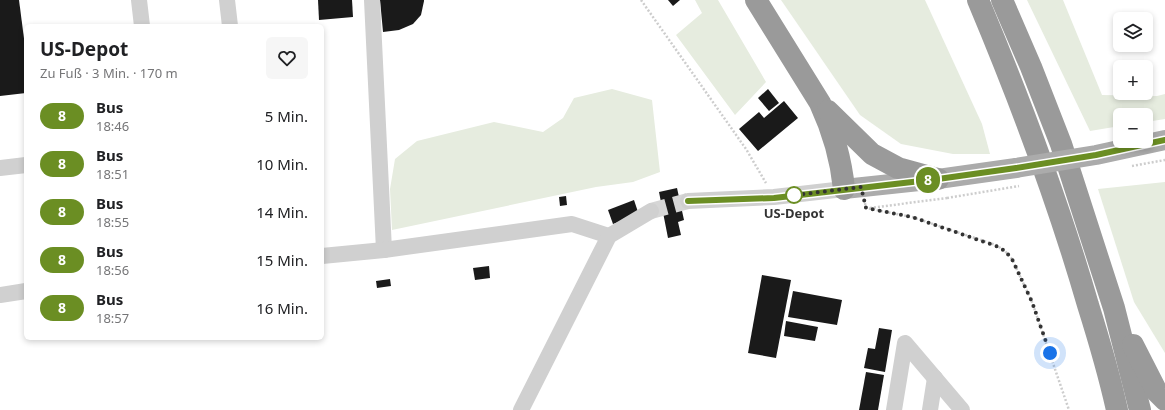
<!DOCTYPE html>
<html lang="de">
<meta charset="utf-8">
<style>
:root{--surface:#fff;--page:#f6f6f6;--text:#202124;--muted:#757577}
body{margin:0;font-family:"Noto Sans",sans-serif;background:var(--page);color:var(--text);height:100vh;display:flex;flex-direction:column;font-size:15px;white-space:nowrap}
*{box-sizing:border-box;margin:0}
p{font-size:13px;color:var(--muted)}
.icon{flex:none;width:22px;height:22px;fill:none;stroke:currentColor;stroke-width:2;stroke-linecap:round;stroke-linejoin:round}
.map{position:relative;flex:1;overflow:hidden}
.side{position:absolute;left:24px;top:24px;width:300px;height:316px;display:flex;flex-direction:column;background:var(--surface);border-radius:6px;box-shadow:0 2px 6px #0003}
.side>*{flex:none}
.badge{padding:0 8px;border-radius:13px;font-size:14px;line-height:26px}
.fabs{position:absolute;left:1113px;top:12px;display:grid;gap:8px}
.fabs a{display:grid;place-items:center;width:40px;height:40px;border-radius:6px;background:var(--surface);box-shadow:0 2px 6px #0003;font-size:20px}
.you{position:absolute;width:20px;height:20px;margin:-10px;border:3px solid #fff;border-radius:50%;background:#1a73e8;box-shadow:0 0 0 6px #1a73e833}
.map>.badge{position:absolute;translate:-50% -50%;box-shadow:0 0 0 2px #fff}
.round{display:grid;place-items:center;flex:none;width:42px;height:42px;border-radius:6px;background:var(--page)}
.summary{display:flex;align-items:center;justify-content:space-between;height:68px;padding:0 16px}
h1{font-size:19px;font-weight:700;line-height:30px}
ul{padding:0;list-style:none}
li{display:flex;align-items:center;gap:12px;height:48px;padding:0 16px}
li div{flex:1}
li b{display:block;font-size:15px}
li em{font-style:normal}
li .badge{min-width:44px;font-weight:700;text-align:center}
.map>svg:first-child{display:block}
.green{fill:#e6ecdf}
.building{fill:#1a1a1a}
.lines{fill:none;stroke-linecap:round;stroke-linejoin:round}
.minor-tunnel{stroke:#d6d6d6;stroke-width:16;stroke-dasharray:16 8;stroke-linecap:butt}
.path{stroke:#cdcdcd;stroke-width:2.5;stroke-dasharray:2 2;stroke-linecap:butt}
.minor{stroke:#d0d0d0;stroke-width:16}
.major{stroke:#ababab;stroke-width:20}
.highway{stroke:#9a9a9a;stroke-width:22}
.path-bridge{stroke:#cdcdcd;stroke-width:2.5;stroke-dasharray:2 2;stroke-linecap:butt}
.major-bridge{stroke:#ababab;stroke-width:20}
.line-casing{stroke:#fff;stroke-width:9}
.line{stroke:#6b8e23;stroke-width:6}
.walk{stroke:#333;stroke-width:4;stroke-dasharray:0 7.2}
.stop-dot{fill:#fff;stroke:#6b8e23;stroke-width:2}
.labels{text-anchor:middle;stroke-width:4;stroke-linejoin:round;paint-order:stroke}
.stop-label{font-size:13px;font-weight:bold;fill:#333;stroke:#fff}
</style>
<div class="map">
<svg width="1165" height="410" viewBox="0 0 1165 410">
<rect width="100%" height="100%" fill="#fff"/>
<!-- green -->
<g class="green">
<path d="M695,0H718L766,82L735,115L676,35L702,13Z"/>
<path d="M781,0H925L982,124L990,154H953L901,144L860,115Z"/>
<path d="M1027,0H1063L1102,95L1157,96L1165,94V119L1146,122V115H1120V126L1090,131Z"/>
<path d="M612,89L652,100L660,172L633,182L596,187L392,230L390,189L395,159L417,141L494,122L543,132L563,118L574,98Z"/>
<path d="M1165,182V353L1134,302L1098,189Z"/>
</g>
<!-- building -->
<g class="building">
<path d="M0,0H19L26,54V93L0,96Z"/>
<path d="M318,0H352L353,17L319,20Z"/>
<path d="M380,0H424V1L421,15L413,24L399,30L383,32Z"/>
<path d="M668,0H680L673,6Z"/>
<path d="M768,89L779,103L769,111L758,98Z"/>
<path d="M784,101L798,118L758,151L739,129L759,112L764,118Z"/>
<path d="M677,188L684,220L678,222L681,235L668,238L659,192Z"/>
<path d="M566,196L567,205L560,206L559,197Z"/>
<path d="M634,200L639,215L613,224L608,210Z"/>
<path d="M489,266L490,278L475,280L473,268Z"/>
<path d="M762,275L791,280L776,358L748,353Z"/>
<path d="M390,279L391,286L377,288L376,281Z"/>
<path d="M793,291L842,300L837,325L788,317Z"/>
<path d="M786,321L818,327L815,341L784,336Z"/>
<path d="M879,328L892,330L885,372L864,368L868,348L875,349Z"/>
<path d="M866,372L884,375L878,410H859Z"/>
</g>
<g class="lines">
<!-- minor-tunnel -->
<path class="minor-tunnel" d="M651,211L688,201"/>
<!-- path -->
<g class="path">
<path d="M641,0L746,149L766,183"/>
<path d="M865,203L866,208L912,217L996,245L1005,251L1012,259L1032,302L1069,410"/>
<path d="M870,208L947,198"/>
</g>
<!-- minor -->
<g class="minor">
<path d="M139,0L142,26"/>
<path d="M227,0L230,26"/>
<path d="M372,0L384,250"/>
<path d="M0,168L26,165"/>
<path d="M688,201L774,197L844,189"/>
<path d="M322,256L384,250L572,224L609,236"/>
<path d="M0,295L26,291"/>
<path d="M521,410L609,236L651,211"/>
<path d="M894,410L905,343L962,410"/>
<path d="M930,410L935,378"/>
</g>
<!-- major -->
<path class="major" d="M844,189L938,179L1016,168"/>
<!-- highway -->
<g class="highway">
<path d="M756,0L820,103C833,131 841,158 844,189"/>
<path d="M978,0C1020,100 1058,201 1088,305C1099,340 1109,374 1117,410"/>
<path d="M1002,0L1031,67L1061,144L1114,308L1140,410"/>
<path d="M828,111L872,154L898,168L938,179"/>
<path d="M1133,345L1157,392L1165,400"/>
</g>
<!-- path-bridge -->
<g class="path-bridge">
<path d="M1132,166L1165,160"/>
<path d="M947,198L1019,186"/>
</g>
<!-- major-bridge -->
<path class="major-bridge" d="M1016,168L1096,155L1165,140"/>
</g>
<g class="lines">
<!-- line casing -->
<g class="line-casing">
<path id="line" d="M688,201L774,198L938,179L1016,168L1096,155L1165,140"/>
</g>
<!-- line -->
<use href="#line" class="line"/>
<!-- walk -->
<path class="walk" d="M794,195L788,196L861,187L866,208L912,217L996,246L1005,251L1012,259L1032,302L1050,353"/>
</g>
<!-- markers -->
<circle class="stop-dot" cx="794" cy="195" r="8"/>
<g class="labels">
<!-- stop labels -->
<g class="stop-label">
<text x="794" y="218">US-Depot</text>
</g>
</g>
</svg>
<div class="fabs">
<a><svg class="icon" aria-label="layers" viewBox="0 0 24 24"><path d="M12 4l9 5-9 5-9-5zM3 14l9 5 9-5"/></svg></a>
<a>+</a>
<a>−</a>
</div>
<div class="you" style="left:1050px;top:353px"></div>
<b class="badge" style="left:928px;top:180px;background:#6b8e23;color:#fff">8</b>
<section class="side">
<div class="summary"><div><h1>US-Depot</h1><p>Zu Fuß · 3 Min. · 170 m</p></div><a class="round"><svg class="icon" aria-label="heart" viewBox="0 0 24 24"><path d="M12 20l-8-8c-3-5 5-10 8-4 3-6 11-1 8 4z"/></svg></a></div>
<ul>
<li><span class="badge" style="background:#6b8e23;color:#fff">8</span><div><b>Bus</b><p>18:46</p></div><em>5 Min.</em></li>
<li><span class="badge" style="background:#6b8e23;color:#fff">8</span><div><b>Bus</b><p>18:51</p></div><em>10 Min.</em></li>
<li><span class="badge" style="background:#6b8e23;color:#fff">8</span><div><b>Bus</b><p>18:55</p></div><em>14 Min.</em></li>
<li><span class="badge" style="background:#6b8e23;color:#fff">8</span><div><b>Bus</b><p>18:56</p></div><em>15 Min.</em></li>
<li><span class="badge" style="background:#6b8e23;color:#fff">8</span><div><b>Bus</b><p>18:57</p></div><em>16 Min.</em></li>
</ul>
</section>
</div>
